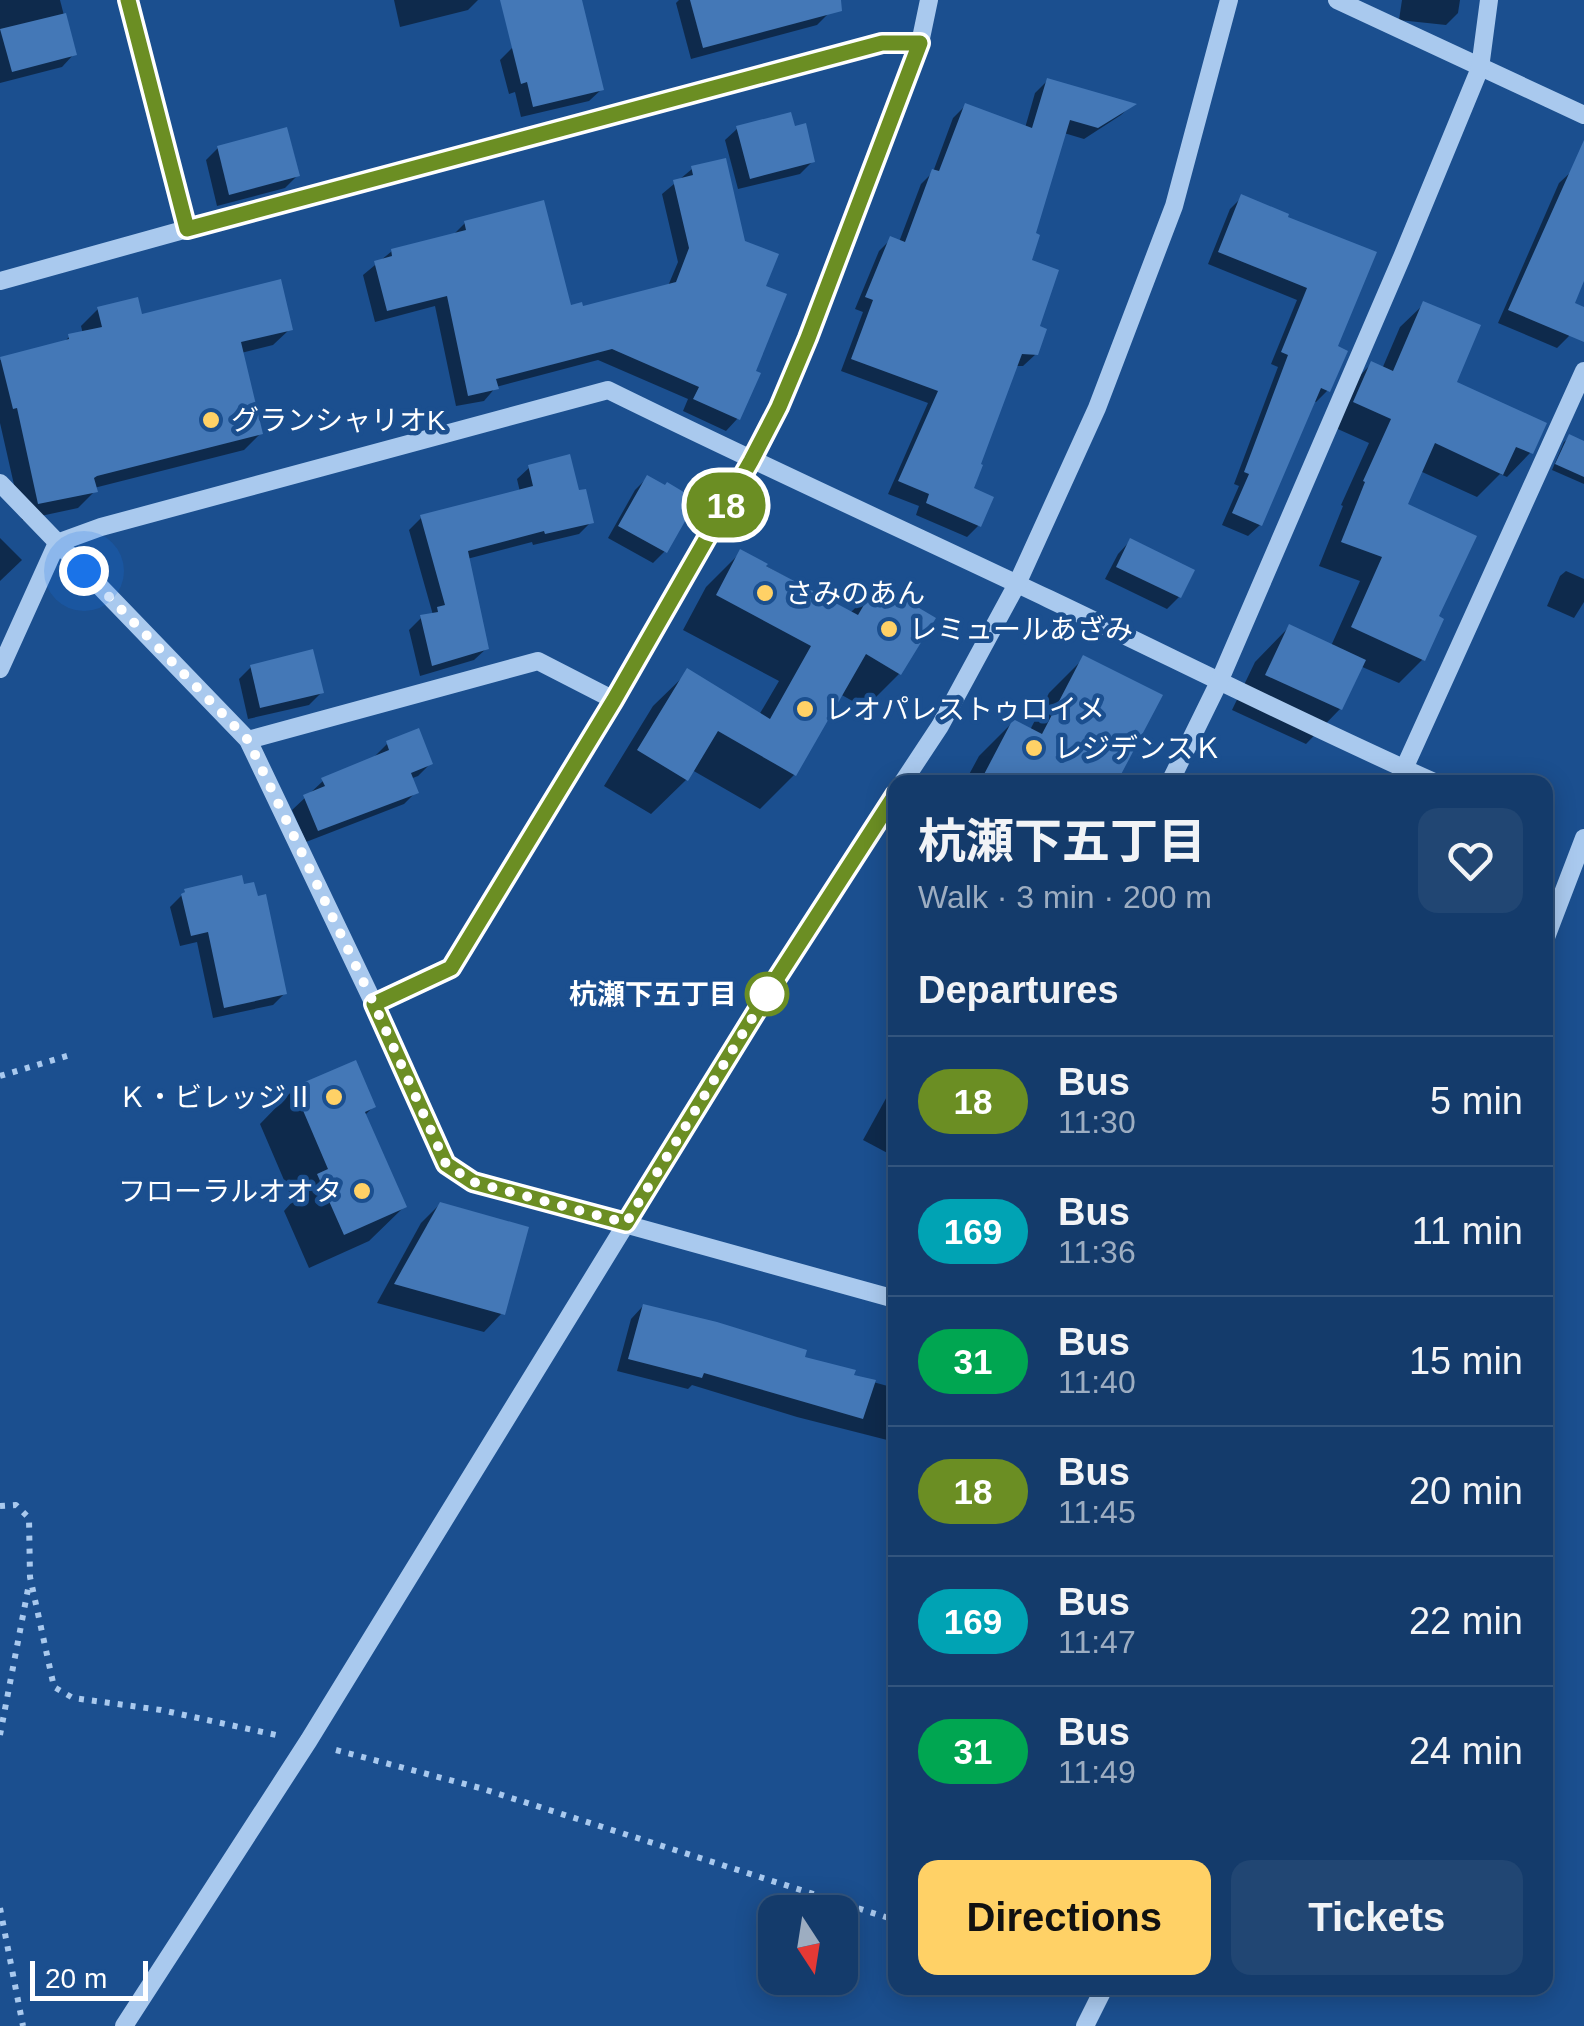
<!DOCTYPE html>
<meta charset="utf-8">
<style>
:root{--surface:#143b6b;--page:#214673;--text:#f1f3f6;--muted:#9dadc1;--line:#33557e;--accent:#ffd166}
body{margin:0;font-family:Arial,"Noto Sans JP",sans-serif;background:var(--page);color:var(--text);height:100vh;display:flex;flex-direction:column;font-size:38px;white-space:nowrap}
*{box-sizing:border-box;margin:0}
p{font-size:32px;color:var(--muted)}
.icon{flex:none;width:55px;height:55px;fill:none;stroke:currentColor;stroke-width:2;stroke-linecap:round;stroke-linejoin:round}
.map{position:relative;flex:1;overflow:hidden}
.sheet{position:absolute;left:888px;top:775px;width:665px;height:1220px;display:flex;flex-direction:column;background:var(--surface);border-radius:20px;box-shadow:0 5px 25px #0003,0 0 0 2px var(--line)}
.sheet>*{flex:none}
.badge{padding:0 20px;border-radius:32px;font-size:35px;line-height:65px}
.needle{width:65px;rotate:168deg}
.tools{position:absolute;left:758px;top:1895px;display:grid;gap:20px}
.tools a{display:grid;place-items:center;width:100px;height:100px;border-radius:20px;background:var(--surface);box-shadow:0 5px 25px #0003,0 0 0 2px var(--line);font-size:50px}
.scale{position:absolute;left:30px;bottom:25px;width:118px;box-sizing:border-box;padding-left:10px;border:5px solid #fff;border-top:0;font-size:28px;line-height:35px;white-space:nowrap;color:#fff;-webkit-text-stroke:8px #1b4f8f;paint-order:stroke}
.you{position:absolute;width:50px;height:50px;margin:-25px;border:8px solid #fff;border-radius:50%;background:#1a73e8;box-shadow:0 0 0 15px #1a73e833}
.map>.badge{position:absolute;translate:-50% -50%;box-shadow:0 0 0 5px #fff}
h2{padding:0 30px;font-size:38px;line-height:90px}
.round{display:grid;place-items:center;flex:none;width:105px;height:105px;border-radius:20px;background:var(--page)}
.headline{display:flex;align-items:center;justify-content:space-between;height:170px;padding:0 30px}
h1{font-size:48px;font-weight:700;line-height:75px}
.cta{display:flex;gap:20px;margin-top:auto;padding:20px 30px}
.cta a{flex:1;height:115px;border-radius:20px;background:var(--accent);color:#111;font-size:40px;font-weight:700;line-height:115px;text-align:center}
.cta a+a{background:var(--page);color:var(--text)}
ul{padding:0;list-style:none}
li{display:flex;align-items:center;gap:30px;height:130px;padding:0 30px;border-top:2px solid var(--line)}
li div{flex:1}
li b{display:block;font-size:38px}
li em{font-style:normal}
li .badge{min-width:110px;font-weight:700;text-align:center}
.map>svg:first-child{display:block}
.shadow{fill:#0007}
.building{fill:#4478b7}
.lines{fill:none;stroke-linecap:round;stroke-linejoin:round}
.path{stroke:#a9c9ee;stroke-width:6;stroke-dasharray:5 8;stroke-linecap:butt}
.minor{stroke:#a9c9ee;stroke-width:18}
.line-casing{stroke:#fff;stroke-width:22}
.line{stroke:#6b8e23;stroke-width:15}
.walk{stroke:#fff;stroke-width:10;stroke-dasharray:0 18}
.poi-dot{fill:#ffd166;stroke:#1b4f8f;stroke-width:4}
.stop-dot{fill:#fff;stroke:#6b8e23;stroke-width:5}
.labels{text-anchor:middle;stroke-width:9;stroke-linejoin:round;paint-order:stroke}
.poi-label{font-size:28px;fill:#fff;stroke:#1b4f8f;text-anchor:start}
.stop-label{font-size:28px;font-weight:bold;fill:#fff;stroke:#1b4f8f;text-anchor:end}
</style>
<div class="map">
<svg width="1584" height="2026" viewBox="0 0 1584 2026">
<rect width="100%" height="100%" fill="#1b4f8f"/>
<!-- shadow -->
<g class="shadow">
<path d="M0,0H60L74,54L62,67L0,83Z"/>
<path d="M394,0H478L468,10L400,27Z"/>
<path d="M679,0H826L829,13L817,25L691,59L676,3Z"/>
<path d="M1402,0H1460L1458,13L1446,25L1399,20Z"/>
<path d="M512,48L602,89L589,101L521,117L515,92L509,94L500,60Z"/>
<path d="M1047,81L1132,105L1121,115L1084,139L1064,133L1032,235L1029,262L1037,328L1036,354L1023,366H1015L970,490L979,525L967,537L916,515L919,506L888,494L928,403L841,371L863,312L855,309L879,251L891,239L899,242L921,184L933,172L953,118L965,106L1025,128L1035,93Z"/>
<path d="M738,128L813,161L800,174L738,189L725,140Z"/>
<path d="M218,148L297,176L285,188L217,206L206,160Z"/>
<path d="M692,169L743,242L763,287L738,418L726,431L683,411L688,399L598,360L496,387L484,401L456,406L435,306L375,322L363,275L392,251L452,236L465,223L569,308L581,309L668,286L678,262L662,194Z"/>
<path d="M1572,171L1584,177V274L1572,305L1569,336L1557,348L1498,323L1559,183Z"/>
<path d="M1242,197L1284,218L1335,347L1328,390L1316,402L1313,401L1260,525L1248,536L1222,525L1239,486L1234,484L1278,367L1271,364L1297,300L1208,264L1230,209Z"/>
<path d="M1424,304L1454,383L1543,425L1530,453L1507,477L1500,474L1477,497L1420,471L1404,505L1435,618L1423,659L1399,683L1360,666L1340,709L1306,744L1232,710L1255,662L1289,627L1331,646L1360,581L1319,566L1343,506L1341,505L1369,443L1331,426L1348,388L1371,364L1382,369L1400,327Z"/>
<path d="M98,309L140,317L290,329L273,345L241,353L261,433L244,450L94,488L95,491L78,508L22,520L0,423V360L62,344L69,337L83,334L81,326Z"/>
<path d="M1570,437L1584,444V484L1552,470L1564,442Z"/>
<path d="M530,467L577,493L591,522L579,534L533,545L532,542L467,559L487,648L474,660L420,676L409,630L422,617L433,615L409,530L422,517L520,492L517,479Z"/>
<path d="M647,478L665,488V551L653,563L608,538L635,490Z"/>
<path d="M0,538L22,560L0,581Z"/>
<path d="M1130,541L1179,597L1167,609L1105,579L1118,554Z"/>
<path d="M741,552L850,613L878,586L899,674L865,708L840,694L794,775L760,809L692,770L686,780L651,814L604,786L653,706L688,672L759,715L779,681L683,630L706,587Z"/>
<path d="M1566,571L1584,579V602L1574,618L1547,606L1560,576Z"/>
<path d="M1084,658L1119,775L1126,778L1124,782H965L979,756L1013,722L1030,730L1049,693Z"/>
<path d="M251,667L321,693L309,705L248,719L239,679Z"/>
<path d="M387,744L430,764L418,776L410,779L416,792L404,804L306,842L292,810L323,781L376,758L375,756Z"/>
<path d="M1319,774L1339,782H1304L1310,776L1315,778Z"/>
<path d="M186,891L284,994L273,1005L213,1018L197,942L180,946L170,907Z"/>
<path d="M895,1082V1157L863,1140Z"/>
<path d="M294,1089L373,1107L364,1116L404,1207L369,1241L309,1268L284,1211L293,1201L260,1124Z"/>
<path d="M440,1204L502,1313L484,1332L377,1303L421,1223Z"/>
<path d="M643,1306L851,1376L895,1388V1442L797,1417L692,1385L688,1389L617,1371L631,1319Z"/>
</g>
<!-- building -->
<g class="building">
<path d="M500,0H582L604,90L533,107L527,82L521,84Z"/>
<path d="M690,0H841L842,11L703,48Z"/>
<path d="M66,13L77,55L12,72L0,29Z"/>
<path d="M1047,78L1137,104L1098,128L1070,120L1036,233L1040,235L1032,260L1059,270L1040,326L1047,329L1038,355L1022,354L981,464L983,465L974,488L994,497L981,527L926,503L929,494L898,481L938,391L851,359L873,300L865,297L890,236L905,242L932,169L939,171L965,103L1032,128Z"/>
<path d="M791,112L795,126L806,123L815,162L750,179L736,126Z"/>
<path d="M287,127L300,176L229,195L217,146Z"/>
<path d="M1584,140V281L1575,303L1584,307V342L1508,310Z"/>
<path d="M726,158L745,241L779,254L766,286L787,294L756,371L761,373L740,420L693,399L699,387L612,349L496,379L499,389L468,396L447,296L387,311L374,261L392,256L391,249L466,230L464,221L544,200L571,305L582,302L583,306L676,282L689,248L673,180L693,175L691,166Z"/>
<path d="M1241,194L1289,214L1288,217L1377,252L1338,346L1348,351L1330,392L1321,388L1262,526L1232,513L1249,474L1244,472L1288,355L1281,352L1307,288L1218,252Z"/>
<path d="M281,279L293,330L241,342L263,434L97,476L94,478L98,492L38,504L17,408L13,409L0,357L69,339L68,334L102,327L97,307L138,297L142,314Z"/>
<path d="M1423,301L1481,325L1457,382L1547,423L1533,454L1516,447L1503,475L1435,443L1408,504L1477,536L1439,616L1444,619L1425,661L1351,627L1382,557L1341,542L1365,482L1363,481L1391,419L1353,402L1371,361L1393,371Z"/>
<path d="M1569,434L1584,441V477L1555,464Z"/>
<path d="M570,454L579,490L586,489L594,523L545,534L544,531L468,551L489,649L432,666L420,615L438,612L437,607L445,605L420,515L533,486L528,465Z"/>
<path d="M647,475L665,485L667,482L697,500L667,553L618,526Z"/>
<path d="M1130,538L1195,570L1181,598L1116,567Z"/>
<path d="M740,549L768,564L766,566L858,615L877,583L936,618L901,675L866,654L796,776L718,731L688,781L637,750L687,668L770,719L811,646L716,595Z"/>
<path d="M1289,624L1366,660L1342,710L1265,675Z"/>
<path d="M313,649L324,693L260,708L250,665Z"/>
<path d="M1083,655L1163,695L1117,782H980L1013,719L1042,734Z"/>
<path d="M419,728L433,764L411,773L419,793L318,831L303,795L325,786L321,778L389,750L386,741Z"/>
<path d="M242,875L244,884L254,882L258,896L266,894L287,994L224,1008L208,932L191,936L181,894L185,892L184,889Z"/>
<path d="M356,1060L376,1107L365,1112L407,1207L344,1235L317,1174L328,1169L293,1087Z"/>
<path d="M440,1202L529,1227L505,1315L394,1284Z"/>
<path d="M643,1304L717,1322L807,1350L805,1357L856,1370L854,1375L876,1380L863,1419L704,1373L702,1378L628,1359Z"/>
</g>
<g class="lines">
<!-- path -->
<g class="path">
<path d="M0,1076L70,1055"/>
<path d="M0,1506L16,1505L29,1518L30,1577L54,1687L73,1698L161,1710L281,1736"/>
<path d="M0,1735L29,1584"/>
<path d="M336,1750L480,1788L895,1920"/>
<path d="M0,1908L23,2026"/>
</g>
<!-- minor -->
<g class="minor">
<path d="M128,0L187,229"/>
<path d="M1337,0L1584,115"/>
<path d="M0,281L187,229L882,43H920"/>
<path d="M0,483L248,740L374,1004"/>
<path d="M0,669L57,543L101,527L608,390C754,462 902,529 1049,599C1177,660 1304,724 1434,782"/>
<path d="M248,740L538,661L614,700"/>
<path d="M903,782L940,726L1017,584L1097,408L1174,206L1229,0"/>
<path d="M1170,782L1219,682L1402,257L1480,68L1489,0"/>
<path d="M1398,782L1584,371"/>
<path d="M1545,940L1584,838"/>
<path d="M895,1299L473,1182L446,1164L374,1004L451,968L614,700L751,461L779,407L822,303L920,43L929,0"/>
<path d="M124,2026L309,1740L777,978L895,795"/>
<path d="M1085,2026L1104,1988"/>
</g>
</g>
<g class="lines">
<!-- line casing -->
<g class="line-casing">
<path id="line" d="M128,0L187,229L882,43H920L808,338L779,407L751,461L614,700L451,968L374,1004L446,1164L473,1182L626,1223L777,978L895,795"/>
</g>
<!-- line -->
<use href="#line" class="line"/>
<!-- walk -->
<path class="walk" d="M84,571L248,740L374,1004L446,1164L473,1182L626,1223L767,994"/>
</g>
<!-- markers -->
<g class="poi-dot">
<circle cx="211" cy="420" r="10"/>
<circle cx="765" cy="593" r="10"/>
<circle cx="889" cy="629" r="10"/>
<circle cx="805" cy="709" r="10"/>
<circle cx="1034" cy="748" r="10"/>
<circle cx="334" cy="1097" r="10"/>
<circle cx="362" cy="1191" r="10"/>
</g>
<circle class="stop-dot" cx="767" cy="994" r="20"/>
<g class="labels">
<!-- poi labels -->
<g class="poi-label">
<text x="231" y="430">グランシャリオK</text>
<text x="785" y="603">さみのあん</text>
<text x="909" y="639">レミュールあざみ</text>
<text x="825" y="719">レオパレストゥロイメ</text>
<text x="1054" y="758">レジデンスＫ</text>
<text x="314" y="1107" text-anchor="end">Ｋ・ビレッジⅡ</text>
<text x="342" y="1201" text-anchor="end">フローラルオオタ</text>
</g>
<!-- stop labels -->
<g class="stop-label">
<text x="737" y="1004">杭瀬下五丁目</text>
</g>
</g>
</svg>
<div class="tools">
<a><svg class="needle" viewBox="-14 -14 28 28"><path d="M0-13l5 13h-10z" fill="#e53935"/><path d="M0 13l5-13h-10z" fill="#9dadc1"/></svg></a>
</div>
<div class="scale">20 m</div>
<div class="you" style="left:84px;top:571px"></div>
<b class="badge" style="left:726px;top:505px;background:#6b8e23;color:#fff">18</b>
<section class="sheet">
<div class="headline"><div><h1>杭瀬下五丁目</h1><p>Walk · 3 min · 200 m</p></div><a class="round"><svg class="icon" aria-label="heart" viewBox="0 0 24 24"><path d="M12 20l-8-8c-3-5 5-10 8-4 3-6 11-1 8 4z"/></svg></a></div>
<h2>Departures</h2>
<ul>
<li><span class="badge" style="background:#6b8e23;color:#fff">18</span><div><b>Bus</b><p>11:30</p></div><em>5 min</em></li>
<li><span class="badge" style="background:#00a3b4;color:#fff">169</span><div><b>Bus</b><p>11:36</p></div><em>11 min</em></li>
<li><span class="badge" style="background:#00a651;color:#fff">31</span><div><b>Bus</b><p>11:40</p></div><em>15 min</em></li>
<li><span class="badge" style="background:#6b8e23;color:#fff">18</span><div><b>Bus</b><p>11:45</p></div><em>20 min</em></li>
<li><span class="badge" style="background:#00a3b4;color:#fff">169</span><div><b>Bus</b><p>11:47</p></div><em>22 min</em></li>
<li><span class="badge" style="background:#00a651;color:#fff">31</span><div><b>Bus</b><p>11:49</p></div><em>24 min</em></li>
</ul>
<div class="cta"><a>Directions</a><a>Tickets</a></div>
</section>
</div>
